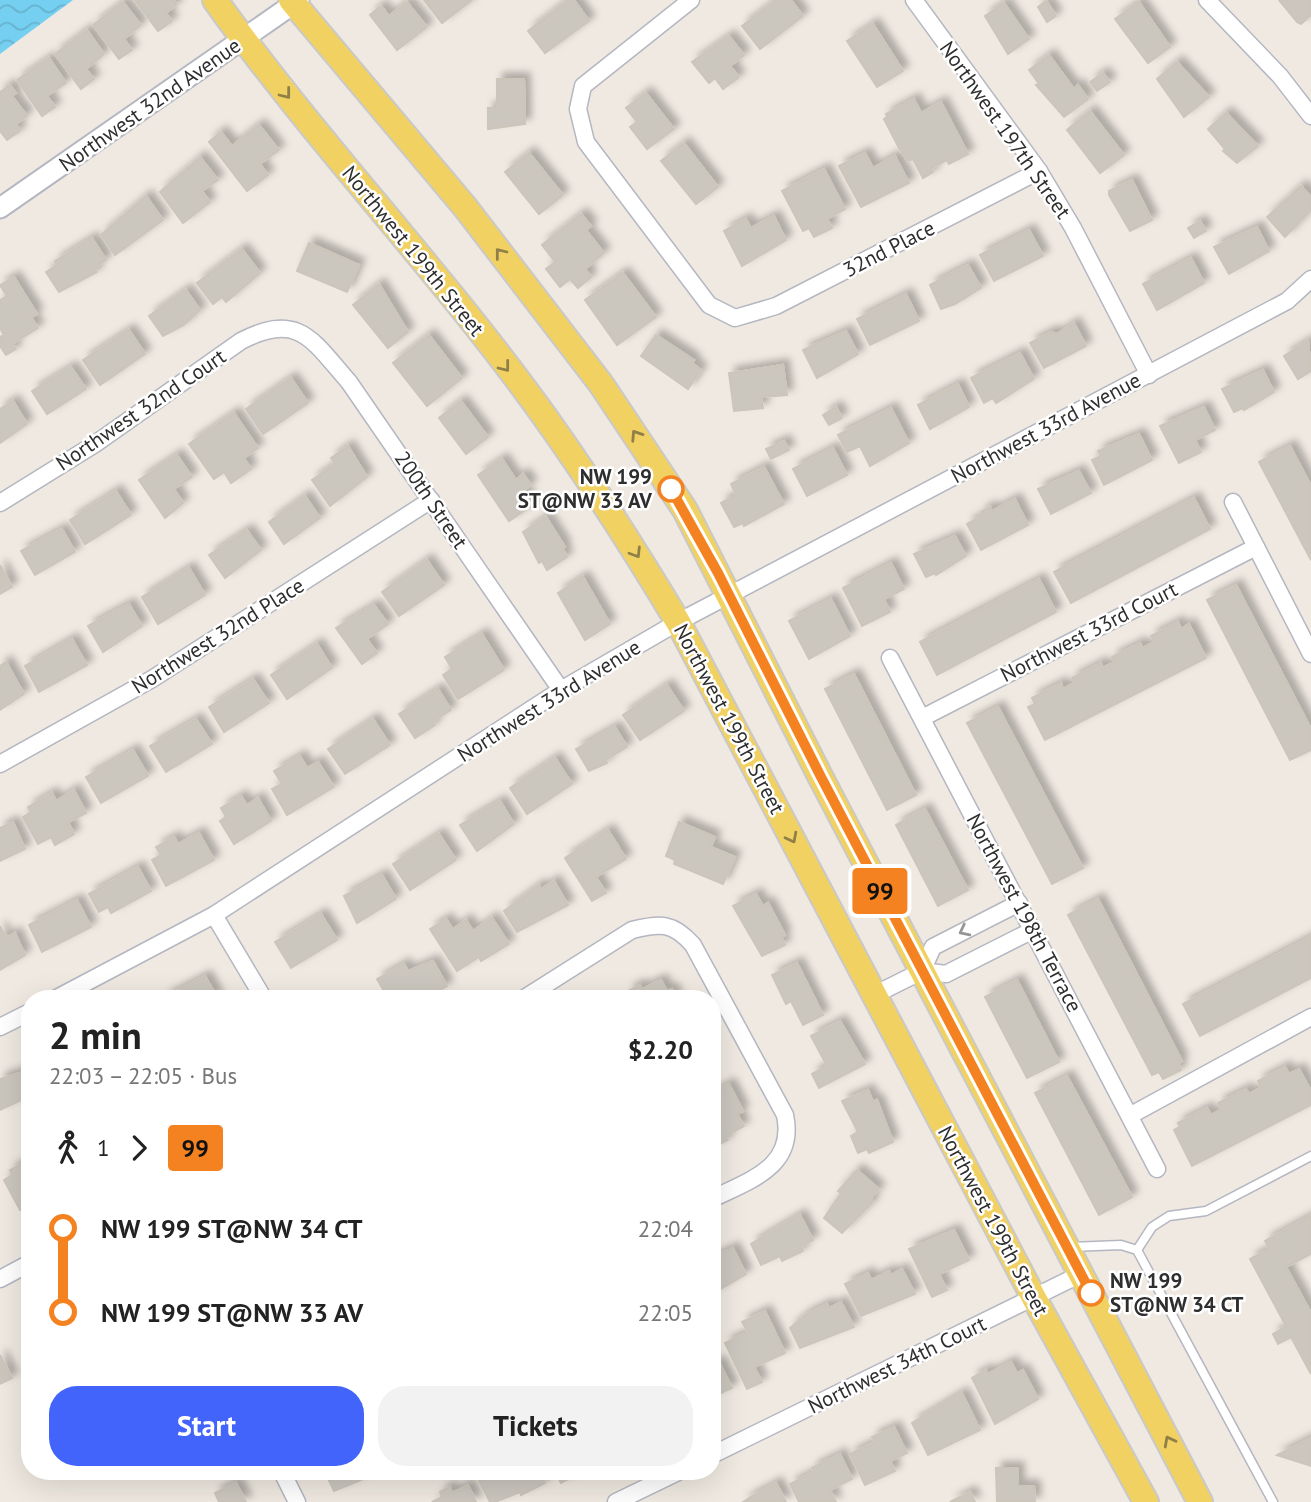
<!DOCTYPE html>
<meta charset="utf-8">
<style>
:root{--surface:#fff;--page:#f2f2f2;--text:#222;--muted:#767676;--accent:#4264fb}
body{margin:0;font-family:"PT Sans",sans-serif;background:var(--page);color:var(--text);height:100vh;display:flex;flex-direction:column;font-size:26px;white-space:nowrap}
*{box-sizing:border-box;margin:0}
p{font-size:23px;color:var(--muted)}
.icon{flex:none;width:38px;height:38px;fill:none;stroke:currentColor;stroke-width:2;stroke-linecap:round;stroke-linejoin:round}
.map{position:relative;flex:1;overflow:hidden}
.side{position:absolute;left:21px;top:990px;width:700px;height:490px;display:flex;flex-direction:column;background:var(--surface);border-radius:28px;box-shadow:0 7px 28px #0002}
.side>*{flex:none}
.badge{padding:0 14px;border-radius:5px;font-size:24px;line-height:46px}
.map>.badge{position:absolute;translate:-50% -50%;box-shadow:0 0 0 4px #fff}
.legs{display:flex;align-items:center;gap:10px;height:77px;padding:0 28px;font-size:23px}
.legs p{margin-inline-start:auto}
.summary{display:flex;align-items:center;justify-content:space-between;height:119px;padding:0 28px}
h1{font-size:38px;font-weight:700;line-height:52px}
.button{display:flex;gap:14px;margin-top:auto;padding:14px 28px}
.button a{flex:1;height:80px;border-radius:28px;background:var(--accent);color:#fff;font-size:28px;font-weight:700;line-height:80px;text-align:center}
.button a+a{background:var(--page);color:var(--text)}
ul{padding:0 28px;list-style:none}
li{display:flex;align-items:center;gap:24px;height:84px;font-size:26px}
li i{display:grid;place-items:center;width:10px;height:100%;margin:0 9px;background:currentColor}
li i::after{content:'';width:18px;height:18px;margin:-9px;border:5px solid;border-radius:50%;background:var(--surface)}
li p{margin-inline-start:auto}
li:first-child i{background:linear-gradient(#0000 50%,currentColor 0)}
li:last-child i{background:linear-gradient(currentColor 50%,#0000 0)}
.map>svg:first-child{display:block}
.water{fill:url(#water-waves)}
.building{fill:#cbc7bf;stroke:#cbc5ba;stroke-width:2;filter:url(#shadow)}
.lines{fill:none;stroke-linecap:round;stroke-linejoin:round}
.service-casing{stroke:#b4b7c1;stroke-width:11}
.minor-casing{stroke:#b4b7c1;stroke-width:19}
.tertiary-casing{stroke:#b4b7c1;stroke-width:23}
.primary-casing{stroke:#c9c9c9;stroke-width:28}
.service{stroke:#fff;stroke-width:8}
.minor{stroke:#fff;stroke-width:16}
.tertiary{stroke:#fff;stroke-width:19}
.primary{stroke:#f2d163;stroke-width:24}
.oneway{stroke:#908048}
.oneway2{stroke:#969696}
.line-1-casing{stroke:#fff;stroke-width:16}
.line-1{stroke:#f58220;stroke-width:10}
.stop-1-dot{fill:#fff;stroke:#f58220;stroke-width:3.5}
.labels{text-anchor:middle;stroke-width:5;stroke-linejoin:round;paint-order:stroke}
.street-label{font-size:21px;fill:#2e2e2e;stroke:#fff}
.stop-label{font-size:21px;font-weight:bold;fill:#2e2e2e;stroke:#fff;text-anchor:end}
</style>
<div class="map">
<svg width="1311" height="1502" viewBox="0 0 1311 1502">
<defs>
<pattern id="water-waves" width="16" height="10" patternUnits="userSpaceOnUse" patternTransform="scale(1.75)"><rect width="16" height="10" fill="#75cff0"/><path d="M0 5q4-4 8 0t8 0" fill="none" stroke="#66b2ce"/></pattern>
<filter id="shadow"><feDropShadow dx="6" dy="-6" stdDeviation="3.5" flood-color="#0004"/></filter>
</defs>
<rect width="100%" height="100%" fill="#efe9e1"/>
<!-- water -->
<path class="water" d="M0,0H73L0,54Z"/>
<!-- building -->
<g class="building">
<path d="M135,0H173L177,4L166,13L172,21L158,31Z"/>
<path d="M424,0H472L442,23Z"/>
<path d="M568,0H574L589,21L545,53L528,31Z"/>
<path d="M776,0H791L803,16L760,49L742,26Z"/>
<path d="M1279,0H1311V15L1301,24L1297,22Z"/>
<path d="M1046,1L1056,16L1047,22L1038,7Z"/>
<path d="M123,2L141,25L124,39L132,50L119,59L93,25Z"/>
<path d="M407,2L427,27L397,50L370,15L381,6L389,16Z"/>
<path d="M1139,2L1170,47L1148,63L1115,19Z"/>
<path d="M1004,3L1029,39L1008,54L985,16Z"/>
<path d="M873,24L903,71L877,87L847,41Z"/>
<path d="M87,30L104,54L86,69L94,79L81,89L55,54Z"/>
<path d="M729,36L744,55L730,66L739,77L723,89L715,78L709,83L692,62Z"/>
<path d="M1049,55L1074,89L1078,85L1088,99L1064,117L1036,85L1039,84L1029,70Z"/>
<path d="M49,58L66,83L47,96L55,107L42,116L17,80Z"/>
<path d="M1177,62L1209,97L1184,117L1157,79Z"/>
<path d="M1103,73L1110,82L1097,91L1090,82Z"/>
<path d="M497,79H524L525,124L488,129V108H497Z"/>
<path d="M10,85L16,93L12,96L27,116L16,124L20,131L7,140L0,131V92Z"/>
<path d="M646,93L674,129L647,149L630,127L637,122L626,108Z"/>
<path d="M914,99L921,113L941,102L968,154L949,164L947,160L931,168L933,172L923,178L913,159L908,161L899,148L884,119L887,117L886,114Z"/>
<path d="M1090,111L1124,155L1100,173L1067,130Z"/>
<path d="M1226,113L1258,146L1237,163L1223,151L1225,149L1208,129Z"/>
<path d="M259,125L279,150L260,164L268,175L247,191L209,142L221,132L232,146Z"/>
<path d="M684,143L718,187L696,204L661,161Z"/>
<path d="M529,153L563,195L539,214L505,172Z"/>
<path d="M865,153L873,168L895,156L909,183L861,207L839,166Z"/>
<path d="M200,157L218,180L202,191L210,202L183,223L160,192Z"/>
<path d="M824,169L845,209L827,219L832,228L814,237L809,228L803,231L782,191Z"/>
<path d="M1132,180L1152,220L1130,231L1109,195V191Z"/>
<path d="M1301,186L1311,197V210L1285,237L1267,217Z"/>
<path d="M146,196L163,220L115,255L101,235Z"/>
<path d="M581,214L591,226L586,230L604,253L585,269L591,277L578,288L570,279L560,287L546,269L555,262L542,245Z"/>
<path d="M774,216L786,240L742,266L724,231L746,219L751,228Z"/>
<path d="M1200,221L1206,231L1194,238L1188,228Z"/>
<path d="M1257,227L1269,251L1229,274L1214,247Z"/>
<path d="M1029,230L1043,256L994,281L980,255Z"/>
<path d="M92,238L106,260L94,268L97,272L59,292L46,272L57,265L55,261Z"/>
<path d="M309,243L359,265L347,292L297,271Z"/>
<path d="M242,249L260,273L226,302L222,297L213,304L197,283Z"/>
<path d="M1191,258L1204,283L1157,310L1143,284Z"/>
<path d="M968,265L981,288L955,304L941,309L930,285Z"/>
<path d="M623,273L656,317L617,345L585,300Z"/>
<path d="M14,277L37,314L31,317L38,328L12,344L16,349L6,355L0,346V337L4,335L0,328V300L7,296L0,285Z"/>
<path d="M379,284L408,332L388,348L353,305Z"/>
<path d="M186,290L200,310L184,325L163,336L149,316Z"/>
<path d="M906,294L919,321L870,345L857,319Z"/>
<path d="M1074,323L1086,346L1044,368L1030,343L1051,332L1057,334Z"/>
<path d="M129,330L145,354L100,385L83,360Z"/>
<path d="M846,331L858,354L817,378L803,350Z"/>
<path d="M429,335L462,378L427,406L393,363Z"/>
<path d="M656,335L694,360L692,363L701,370L688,389L641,356Z"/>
<path d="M1308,341L1311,371L1298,379L1284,356Z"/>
<path d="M1020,353L1034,379L996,403L993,398L984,403L971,378Z"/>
<path d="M783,365L787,395L761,397L763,408L734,411L729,373Z"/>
<path d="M71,367L86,389L47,414L32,391Z"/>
<path d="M1263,370L1274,392L1244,410L1243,408L1234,412L1222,389Z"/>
<path d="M291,378L308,403L263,434L246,409Z"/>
<path d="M958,384L969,407L930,429L918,405Z"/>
<path d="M13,401L27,424L0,443V409Z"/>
<path d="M461,401L488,437L466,454L439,418Z"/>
<path d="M836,407L842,418L829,425L823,415Z"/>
<path d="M1204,407L1215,430L1195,440L1201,452L1179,463L1160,426Z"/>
<path d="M891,408L909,443L870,466L860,446L847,452L838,435Z"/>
<path d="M234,413L258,448L244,458L251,469L231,483L224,472L214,479L189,444Z"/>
<path d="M1139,434L1152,460L1104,485L1092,460L1101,456L1098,451Z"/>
<path d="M784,441L789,450L771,459L766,449Z"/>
<path d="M348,446L367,477L330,506L312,480L335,464L331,458Z"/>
<path d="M1290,446L1311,486V560L1259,462Z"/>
<path d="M833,448L847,475L807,496L793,469Z"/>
<path d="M177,455L192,477L174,489L183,503L165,518L139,480Z"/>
<path d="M502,459L516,480L523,474L531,485L523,491L533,505L509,521L478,475Z"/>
<path d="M764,467L784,504L744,526L743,523L734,527L721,503L736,495L731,484Z"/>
<path d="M1079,471L1091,493L1051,514L1038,489Z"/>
<path d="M116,491L131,515L85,544L70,520Z"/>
<path d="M305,496L320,518L284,544L269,522Z"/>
<path d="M1194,498L1210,529L1071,603L1054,572Z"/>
<path d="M1015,499L1028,525L981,550L967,524L983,515L981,512L990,507L992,511Z"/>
<path d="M546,517L565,547L562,548L567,557L547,570L542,561L539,563L523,532Z"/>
<path d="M62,529L75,552L35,575L21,551Z"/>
<path d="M247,530L261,550L225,578L209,555Z"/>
<path d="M955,536L966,556L936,575L935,573L926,577L914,554Z"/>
<path d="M427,560L444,585L399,616L382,592Z"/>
<path d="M891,563L904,589L884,599L890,612L862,626L843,588Z"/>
<path d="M0,565L12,587L0,594Z"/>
<path d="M189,568L205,595L158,624L142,597Z"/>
<path d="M583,577L610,624L585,640L558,593Z"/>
<path d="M1039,579L1056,612L937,675L920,642Z"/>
<path d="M1236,585L1311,729V750L1290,760L1207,600Z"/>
<path d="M831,599L850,636L809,659L789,621Z"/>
<path d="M129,604L142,626L103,652L88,626Z"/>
<path d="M374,605L388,624L367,639L377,653L362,664L336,628Z"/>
<path d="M1178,622L1181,629L1189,624L1206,658L1045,740L1028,707L1035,704L1032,698L1061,683L1063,689L1074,683L1072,678L1101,663L1103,668L1114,662L1112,657L1140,643L1143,648L1154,642L1151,636Z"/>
<path d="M482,634L504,670L458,699L443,675L452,669L445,657Z"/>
<path d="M72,639L87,665L39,692L25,666Z"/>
<path d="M317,644L332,668L287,699L271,675Z"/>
<path d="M6,662L24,694L0,710V666Z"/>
<path d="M854,674L916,795L887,810L825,689Z"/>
<path d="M253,679L269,703L224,732L209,707Z"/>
<path d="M667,685L684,711L640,740L623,715Z"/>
<path d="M438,689L451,710L433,721L435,725L415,738L399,714Z"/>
<path d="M998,707L1083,868L1052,884L967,723Z"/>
<path d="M196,719L212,744L166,772L150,746Z"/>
<path d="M373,719L390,745L345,774L328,749Z"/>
<path d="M615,727L627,747L606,760L607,763L589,771L576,749Z"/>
<path d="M133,750L148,776L101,803L86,777Z"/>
<path d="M300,756L307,768L318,762L334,787L287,815L272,789L282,784L274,771Z"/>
<path d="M555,758L572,784L527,814L510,788Z"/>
<path d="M74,790L86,813L68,822L74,834L55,845L51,837L38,844L23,817L31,812L28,807L52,793L56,801Z"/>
<path d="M241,796L247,805L258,798L271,821L234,844L220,821L226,817L221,808Z"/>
<path d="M500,801L514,824L477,851L460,825Z"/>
<path d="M925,809L968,890L938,906L896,825Z"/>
<path d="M13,822L25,849L0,861V828Z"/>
<path d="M679,822L715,837L711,847L735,857L723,884L674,864L675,860L666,856Z"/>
<path d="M608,830L626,859L596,877L606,893L592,901L565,858Z"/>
<path d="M199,833L214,860L166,886L152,860L161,855L156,847L174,837L178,844Z"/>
<path d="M439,834L456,860L410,890L393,864Z"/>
<path d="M138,867L151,891L111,913L108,907L99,912L89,894Z"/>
<path d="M382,875L396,899L357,923L344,896Z"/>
<path d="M554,881L568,905L517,932L504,911L539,885L541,889Z"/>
<path d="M756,894L763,906L768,903L785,935L781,937L785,945L762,956L733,906Z"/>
<path d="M1098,899L1182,1061L1178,1063L1181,1070L1163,1079L1159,1072L1152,1075L1068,915Z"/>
<path d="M77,900L91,927L42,952L29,925Z"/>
<path d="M321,914L337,940L291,968L275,942Z"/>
<path d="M492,918L509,944L481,961L479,957L457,971L430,929L446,919L453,929L466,920L473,931Z"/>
<path d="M0,926L6,938L15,933L25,955L0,970Z"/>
<path d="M1311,937V978L1200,1036L1183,1004Z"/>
<path d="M433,961L447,986L425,999H389L377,979L404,964L408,971Z"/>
<path d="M797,963L823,1015L803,1025L791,1001L786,1004L772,975Z"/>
<path d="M205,976L218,999H162Z"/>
<path d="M661,980L667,991L672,989L677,999H633L628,991L640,985L642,989Z"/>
<path d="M1017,980L1059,1062L1027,1078L985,997Z"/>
<path d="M840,1021L865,1064L819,1088L812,1074L827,1066L811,1036Z"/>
<path d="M1285,1067L1289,1074L1299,1069L1311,1091V1105L1192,1166L1174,1130L1180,1127L1178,1123L1207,1108L1211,1115L1221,1110L1218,1103L1246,1089L1249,1094L1261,1088L1258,1081Z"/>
<path d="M20,1073L30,1096L0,1110V1079Z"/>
<path d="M1067,1076L1132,1197L1099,1215L1035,1093Z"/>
<path d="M729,1084L743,1111L737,1114L744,1126L725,1136L728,1140L716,1146L712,1139V1093Z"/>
<path d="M868,1090L873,1102L877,1100L893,1142L869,1153L867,1149L858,1153L851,1136L858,1132L842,1101Z"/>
<path d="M30,1160V1205L20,1210L4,1180L12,1175L10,1170Z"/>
<path d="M857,1170L879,1189L870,1199L873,1202L842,1233L824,1218L841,1193L838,1191Z"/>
<path d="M800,1215L813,1240L801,1246L803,1251L782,1261L780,1256L761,1265L751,1244Z"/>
<path d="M1311,1216V1254L1286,1267L1311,1313V1374L1291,1337L1278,1344L1273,1334L1286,1326L1250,1259L1269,1249L1265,1241Z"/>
<path d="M954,1230L969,1260L939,1274L947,1290L932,1297L909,1249Z"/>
<path d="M733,1248L746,1274L712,1294V1258Z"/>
<path d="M902,1269L915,1294L861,1316L845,1284L868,1273L871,1280L889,1271L891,1275Z"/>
<path d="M841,1302L854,1327L800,1348L790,1328L805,1315L827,1304L829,1308Z"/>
<path d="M765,1311L785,1353L754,1367L762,1382L747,1389L725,1343L748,1332L742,1322Z"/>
<path d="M0,1355L12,1378L0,1384Z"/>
<path d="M719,1362L732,1388L712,1397V1365Z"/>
<path d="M1011,1362L1017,1373L1023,1370L1038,1399L995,1424L972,1378L986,1370L988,1374Z"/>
<path d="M962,1393L980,1430L928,1455L912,1423Z"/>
<path d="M894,1427L907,1453L890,1461L895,1471L865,1485L850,1454L875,1442L872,1437Z"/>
<path d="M1311,1438V1466L1277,1455Z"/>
<path d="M840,1454L852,1479L830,1490L836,1502H799L790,1484L814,1472L812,1468Z"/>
<path d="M996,1468H1018V1486H1034L1035,1502H997Z"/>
<path d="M325,1472H380L334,1491Z"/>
<path d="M540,1472L545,1483L521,1495L520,1492L495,1502H490L479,1481L496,1472Z"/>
<path d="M555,1472H572L574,1476L561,1483Z"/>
<path d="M236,1483L246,1502H219L215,1493Z"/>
<path d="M776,1483L786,1502H743L752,1496Z"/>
<path d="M468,1485L476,1502H432L442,1497L440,1492L450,1487L452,1493Z"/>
<path d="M970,1492L975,1502H950Z"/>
</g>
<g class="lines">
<!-- service casing -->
<g class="service-casing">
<g id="service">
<path d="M1070,1247L1121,1245L1137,1250L1273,1502"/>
<path d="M1137,1250L1152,1227L1169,1216L1206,1211L1311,1156"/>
</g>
</g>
<!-- minor casing -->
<g class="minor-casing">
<g id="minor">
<path d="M691,0L583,86L578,109L586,142L709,305L735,318L776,306L1039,171"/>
<path d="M914,0L1039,171L1073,228L1149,375"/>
<path d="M1207,0L1280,76L1311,116"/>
<path d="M1233,502L1311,654"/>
<path d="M0,503L95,444L241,341C299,311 312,340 349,382L561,690"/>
<path d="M890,658L1157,1169"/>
<path d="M922,718L1256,547"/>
<path d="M0,764L152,679L431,500"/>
<path d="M214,915L264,999"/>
<path d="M922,971L933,947L1019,903"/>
<path d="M874,995L922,971L946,974L1033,930"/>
<path d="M55,999L214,915L561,690L678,622L1287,301L1311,279"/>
<path d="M523,999L632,930C660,923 673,922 693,945L785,1115C796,1167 750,1180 712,1199"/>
<path d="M0,1027L30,1012"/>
<path d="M1131,1115L1311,1017"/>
<path d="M0,1279L30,1263"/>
<path d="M712,1455L1081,1274"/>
<path d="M282,1472L297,1502"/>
<path d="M616,1502L678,1472"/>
</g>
</g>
<!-- tertiary casing -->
<g class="tertiary-casing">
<path id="tertiary" d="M0,208L299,0"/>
</g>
<!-- primary casing -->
<g class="primary-casing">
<g id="primary">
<path d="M215,0C318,144 442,273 545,417C592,483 636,552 678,622L1034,1298L1146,1502"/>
<path d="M291,0L465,207L601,384L685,510L820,776L1200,1502"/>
</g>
</g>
<!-- service -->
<use href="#service" class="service"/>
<!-- minor -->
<use href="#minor" class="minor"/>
<!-- tertiary -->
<use href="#tertiary" class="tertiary"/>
<!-- primary -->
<use href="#primary" class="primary"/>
</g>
<!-- one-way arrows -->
<defs><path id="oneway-chevron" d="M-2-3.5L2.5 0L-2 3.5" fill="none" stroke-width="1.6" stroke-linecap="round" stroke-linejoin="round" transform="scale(1.75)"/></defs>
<g class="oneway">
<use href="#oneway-chevron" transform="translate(286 94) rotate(52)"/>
<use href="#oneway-chevron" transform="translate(500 253) rotate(-128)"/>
<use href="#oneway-chevron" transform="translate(505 367) rotate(52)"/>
<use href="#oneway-chevron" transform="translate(636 435) rotate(-123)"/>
<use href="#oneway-chevron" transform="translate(636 553) rotate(58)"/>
<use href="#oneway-chevron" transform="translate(792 838) rotate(63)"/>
<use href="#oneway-chevron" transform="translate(1169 1441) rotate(-118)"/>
</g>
<use class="oneway2" href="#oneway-chevron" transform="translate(964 931) rotate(153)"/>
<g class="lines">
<!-- line-1 casing -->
<g class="line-1-casing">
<path id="line-1" d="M671,489L718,573L820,775L1091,1293"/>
</g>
<!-- line-1 -->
<use href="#line-1" class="line-1"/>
</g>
<!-- markers -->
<g class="stop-1-dot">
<circle cx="671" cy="489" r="12"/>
<circle cx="1091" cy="1293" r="12"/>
</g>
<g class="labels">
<!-- street labels -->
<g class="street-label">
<text transform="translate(150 105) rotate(-35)" y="7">Northwest 32nd Avenue</text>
<text transform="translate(1005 130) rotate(55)" y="7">Northwest 197th Street</text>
<text transform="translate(889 249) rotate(-27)" y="7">32nd Place</text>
<text transform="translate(413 251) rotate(51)" y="7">Northwest 199th Street</text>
<text transform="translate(141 410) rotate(-34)" y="7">Northwest 32nd Court</text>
<text transform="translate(1046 428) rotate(-28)" y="7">Northwest 33rd Avenue</text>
<text transform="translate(431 500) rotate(56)" y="7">200th Street</text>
<text transform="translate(1089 632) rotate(-27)" y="7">Northwest 33rd Court</text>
<text transform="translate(218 636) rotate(-32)" y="7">Northwest 32nd Place</text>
<text transform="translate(549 701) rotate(-32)" y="7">Northwest 33rd Avenue</text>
<text transform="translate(729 719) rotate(62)" y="7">Northwest 199th Street</text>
<text transform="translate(1024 913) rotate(62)" y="7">Northwest 198th Terrace</text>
<text transform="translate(993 1221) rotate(62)" y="7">Northwest 199th Street</text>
<text transform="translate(897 1365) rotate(-26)" y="7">Northwest 34th Court</text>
</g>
<!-- stop labels -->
<g class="stop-label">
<text x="652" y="484">NW 199<tspan x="652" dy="24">ST@NW 33 AV</tspan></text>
<text x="1110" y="1288" text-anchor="start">NW 199<tspan x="1110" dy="24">ST@NW 34 CT</tspan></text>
</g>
</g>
</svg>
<b class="badge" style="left:880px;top:891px;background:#f58220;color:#111">99</b>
<section class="side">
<div class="summary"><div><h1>2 min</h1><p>22:03 – 22:05 · Bus</p></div><b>$2.20</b></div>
<div class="legs"><svg class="icon" aria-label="walk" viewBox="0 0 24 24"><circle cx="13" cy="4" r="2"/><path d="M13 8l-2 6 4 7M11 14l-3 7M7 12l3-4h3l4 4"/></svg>1<svg class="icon" aria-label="forward" viewBox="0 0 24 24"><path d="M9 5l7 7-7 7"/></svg><b class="badge" style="background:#f58220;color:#111">99</b></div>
<ul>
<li><i style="color:#f58220"></i><b>NW 199 ST@NW 34 CT</b><p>22:04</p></li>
<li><i style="color:#f58220"></i><b>NW 199 ST@NW 33 AV</b><p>22:05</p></li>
</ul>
<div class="button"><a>Start</a><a>Tickets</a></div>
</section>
</div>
